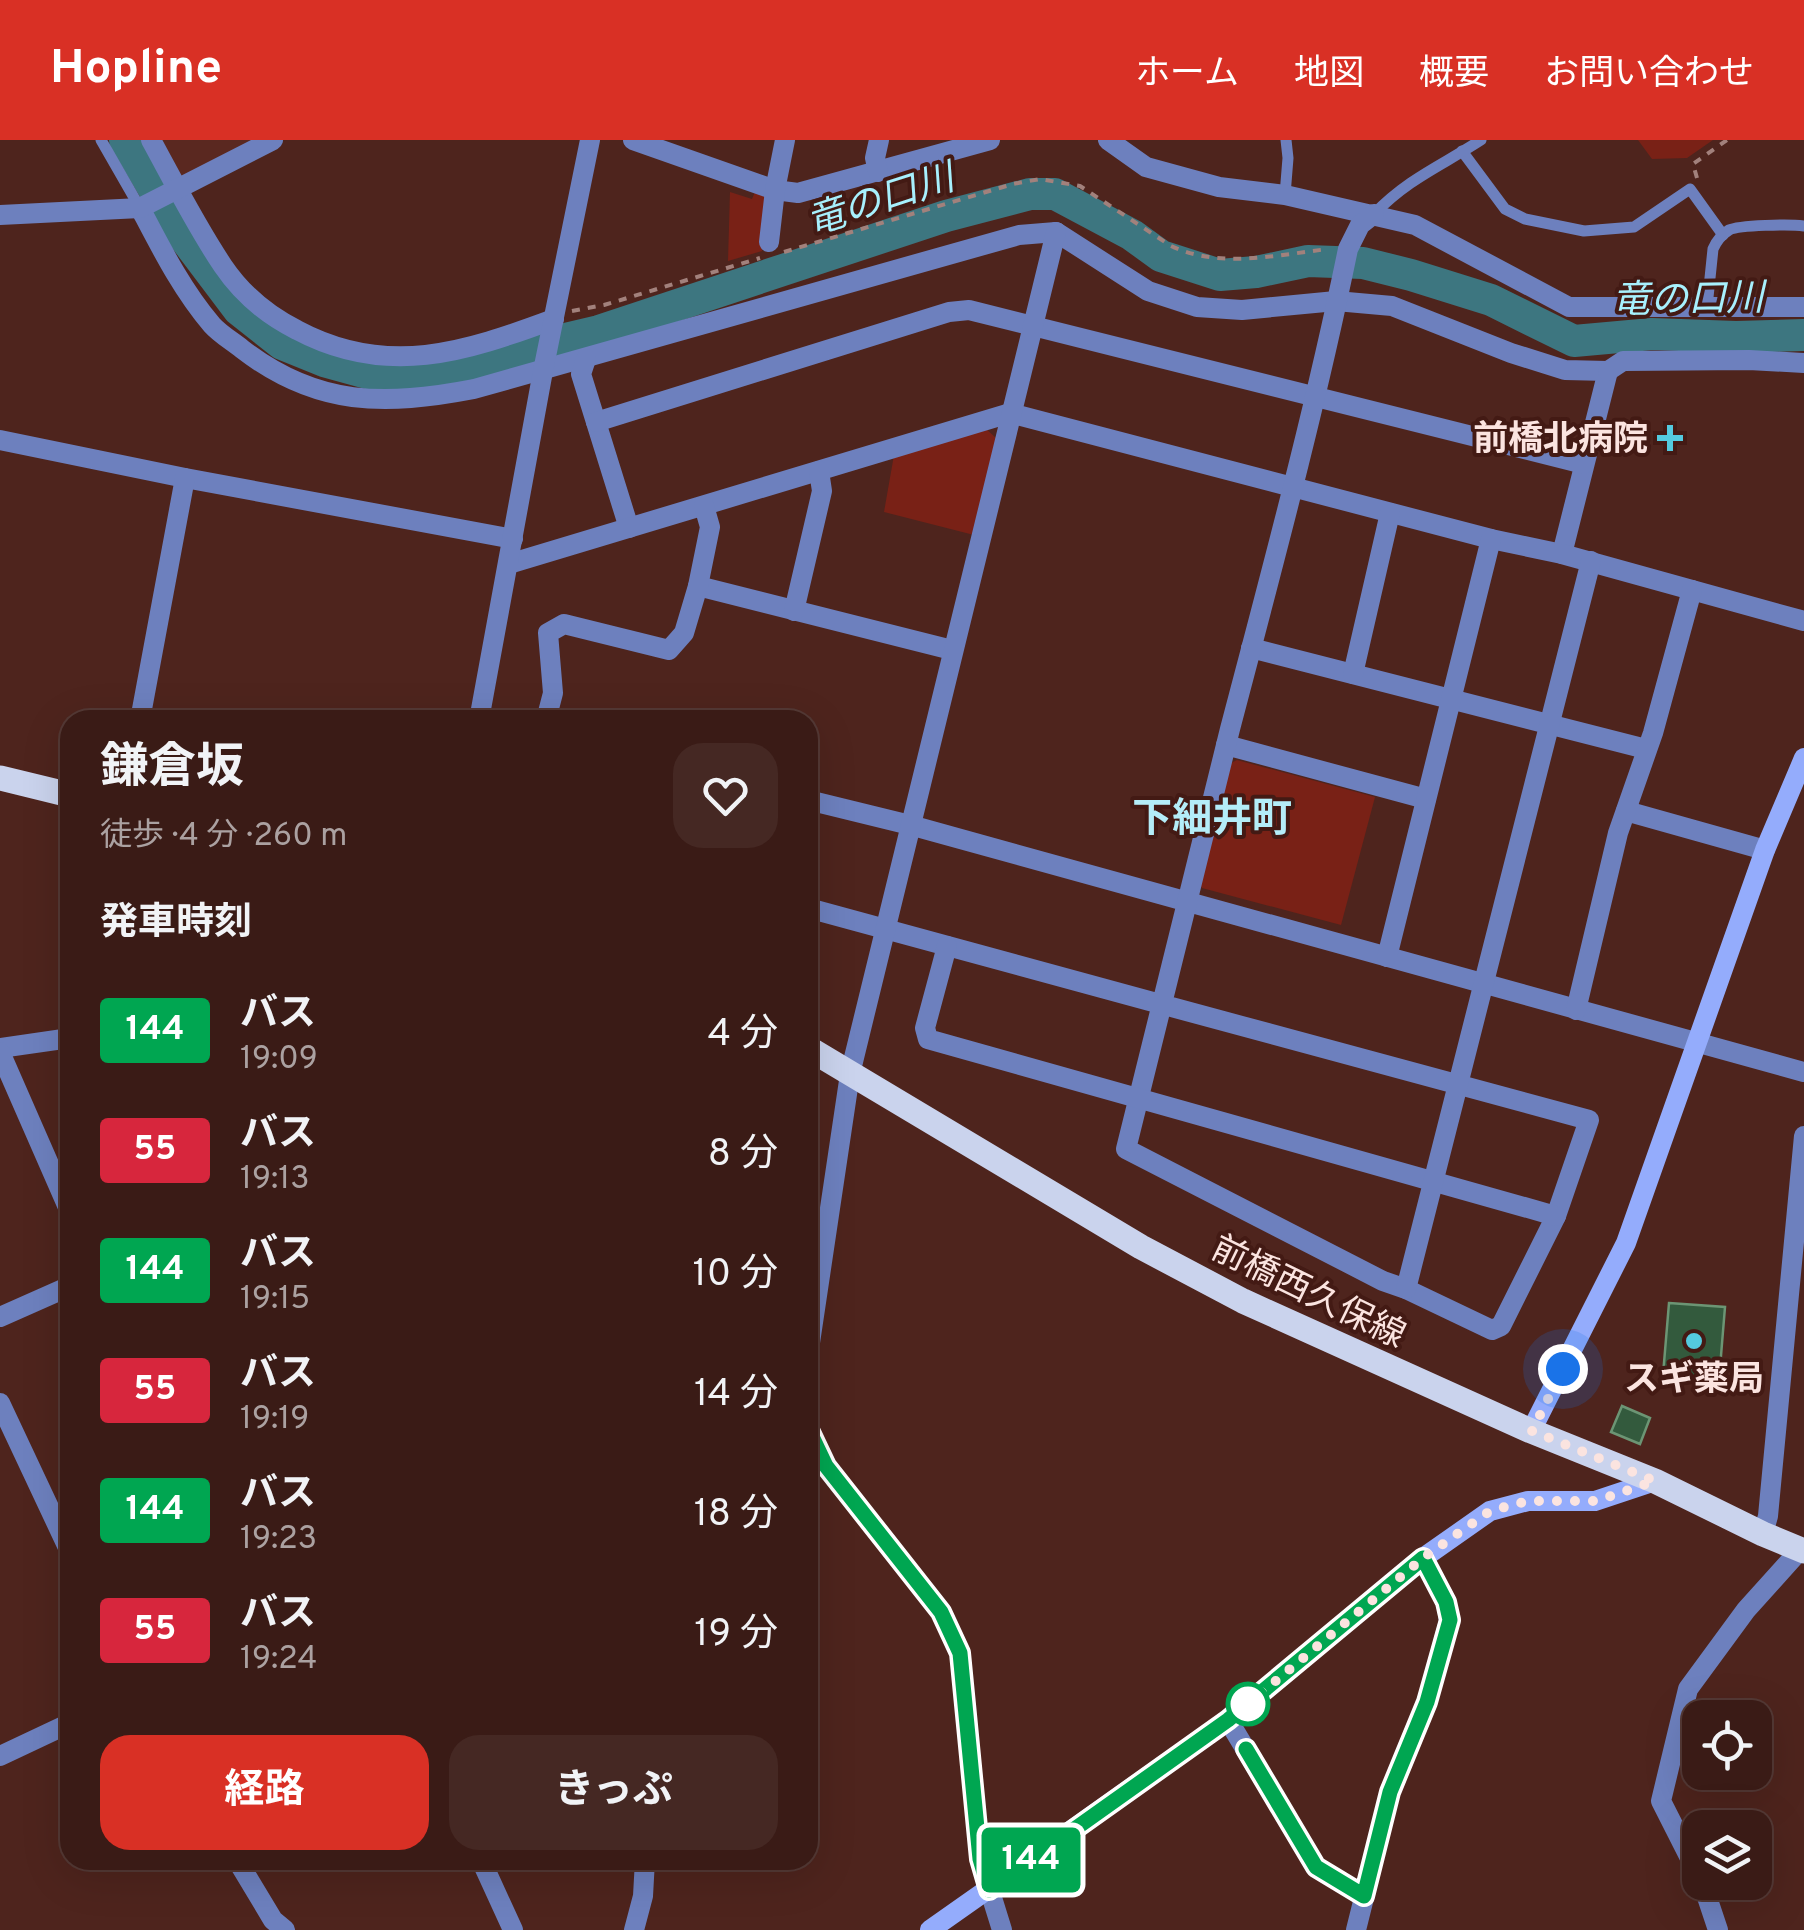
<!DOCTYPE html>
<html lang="ja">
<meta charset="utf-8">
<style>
:root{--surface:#3a1b16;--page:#452823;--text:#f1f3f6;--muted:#aba1a1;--line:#543935;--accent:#d93025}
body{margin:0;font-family:Overpass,"Noto Sans JP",sans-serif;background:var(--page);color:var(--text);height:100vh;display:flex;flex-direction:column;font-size:38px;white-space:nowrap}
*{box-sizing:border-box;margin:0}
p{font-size:32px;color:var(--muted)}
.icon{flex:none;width:55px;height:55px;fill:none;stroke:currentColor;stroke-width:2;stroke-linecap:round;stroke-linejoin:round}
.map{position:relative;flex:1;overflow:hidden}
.drawer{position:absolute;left:60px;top:570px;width:758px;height:1160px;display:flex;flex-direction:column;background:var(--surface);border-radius:30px;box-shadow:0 10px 40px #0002,0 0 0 2px var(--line)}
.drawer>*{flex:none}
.badge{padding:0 20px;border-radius:8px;font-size:35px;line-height:65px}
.buttons{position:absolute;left:1682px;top:1560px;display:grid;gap:20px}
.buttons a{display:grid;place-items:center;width:90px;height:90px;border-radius:20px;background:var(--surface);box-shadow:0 10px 40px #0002,0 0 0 2px var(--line);font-size:50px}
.you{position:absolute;width:50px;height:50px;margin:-25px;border:8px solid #fff;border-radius:50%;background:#1a73e8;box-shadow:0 0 0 15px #1a73e833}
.map>.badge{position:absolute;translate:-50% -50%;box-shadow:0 0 0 5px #fff}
h2{padding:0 40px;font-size:38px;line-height:90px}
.round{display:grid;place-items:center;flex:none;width:105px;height:105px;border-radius:30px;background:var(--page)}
.head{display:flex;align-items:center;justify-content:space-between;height:170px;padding:0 40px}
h1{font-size:48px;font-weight:700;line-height:75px}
.button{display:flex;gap:20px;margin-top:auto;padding:20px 40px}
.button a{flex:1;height:115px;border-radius:30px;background:var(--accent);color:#fff;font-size:40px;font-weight:700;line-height:115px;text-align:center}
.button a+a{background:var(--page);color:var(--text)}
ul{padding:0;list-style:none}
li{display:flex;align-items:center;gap:30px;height:120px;padding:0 40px}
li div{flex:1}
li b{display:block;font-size:38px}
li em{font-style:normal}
li .badge{min-width:110px;font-weight:700;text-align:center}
header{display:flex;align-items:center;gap:60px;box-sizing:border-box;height:140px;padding:0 50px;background:var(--accent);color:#fff}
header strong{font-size:48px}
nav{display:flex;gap:55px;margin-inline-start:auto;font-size:35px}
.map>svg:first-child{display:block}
.built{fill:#5a2820}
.green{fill:#792116}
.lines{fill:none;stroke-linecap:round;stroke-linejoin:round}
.river{stroke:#3d7680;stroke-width:32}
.building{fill:#335a3d;stroke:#6c9574;stroke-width:2.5}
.path{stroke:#a2817c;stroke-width:4;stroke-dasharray:8 8;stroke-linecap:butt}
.lane{stroke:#6d80be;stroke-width:11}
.street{stroke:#6d80be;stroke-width:20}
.secondary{stroke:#94acfc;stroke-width:20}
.primary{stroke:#cad3ed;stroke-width:25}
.line-casing{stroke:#fff;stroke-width:22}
.line{stroke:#00a651;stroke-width:15}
.walk{stroke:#fbe4e0;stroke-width:10;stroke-dasharray:0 18}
.poi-dot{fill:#54cade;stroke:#431a14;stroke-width:4}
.stop-dot{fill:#fff;stroke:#00a651;stroke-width:5}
.labels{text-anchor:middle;stroke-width:8;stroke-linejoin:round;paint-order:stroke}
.poi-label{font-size:35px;font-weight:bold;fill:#fbe4e0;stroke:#431a14;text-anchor:end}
.street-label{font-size:35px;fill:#fbe4e0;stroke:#431a14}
.water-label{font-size:38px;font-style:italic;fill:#a7f0fd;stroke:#431a14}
.quarter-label{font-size:40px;font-weight:bold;fill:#b4edf8;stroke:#431a14}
</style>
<header>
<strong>Hopline</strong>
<nav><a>ホーム</a><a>地図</a><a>概要</a><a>お問い合わせ</a></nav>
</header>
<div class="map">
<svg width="1804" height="1790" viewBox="0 0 1804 1790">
<rect width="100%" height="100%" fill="#4e241d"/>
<!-- built -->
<path class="built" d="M156,0H258L179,40Z"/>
<!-- green -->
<g class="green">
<path d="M1638,0H1713L1687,18L1652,19Z"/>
<path d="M730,52L752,59L755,52L764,55L767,63L762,111L728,121Z"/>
<path d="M984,287L997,299L974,395L884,372L894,315Z"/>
<path d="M1237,620L1375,657L1341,785L1202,748L1198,741L1229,624Z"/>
</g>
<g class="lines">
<!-- river -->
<path class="river" d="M125,0L177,88L239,170L282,204L324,221L382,237L450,231L548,203L599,191L946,76L1030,54H1055L1132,95L1161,116L1220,135L1256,132L1308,121L1363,123L1411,135L1491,160L1574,201L1652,194L1736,197L1804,195"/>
</g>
<!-- building -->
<g class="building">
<path d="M1669,1163L1725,1167L1719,1240L1663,1235Z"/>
<path d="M1622,1266L1650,1278L1640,1304L1611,1292Z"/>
</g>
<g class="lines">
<!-- path -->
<g class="path">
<path d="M1697,38L1693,24L1727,0"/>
<path d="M784,112L1013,44L1040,39L1080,46L1171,106C1220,129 1276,115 1328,109"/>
<path d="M572,171L604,165L760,118"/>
</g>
<!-- lane -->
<g class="lane">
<path d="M101,0L140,68"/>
<path d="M1462,11L1505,69L1525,79L1584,91L1634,87L1690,49L1723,95"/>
<path d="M1285,55L1288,18L1286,0"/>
<path d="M1374,74C1409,38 1441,26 1481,0"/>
<path d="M1707,167L1713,109C1716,102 1721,95 1729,90C1739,85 1791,84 1804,86"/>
</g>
<!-- street -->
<g class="street">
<path d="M151,0C174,42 196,86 223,126C242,154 267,175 297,190C387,238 465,212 554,179"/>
<path d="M633,0L775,50L798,53L990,0"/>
<path d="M1108,0L1146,27L1219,47L1285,55L1415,85L1569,167H1804"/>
<path d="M878,32L875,18L879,0"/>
<path d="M140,68C161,108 182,150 212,185C220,194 232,201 242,209C317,267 385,266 474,249L1019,95L1056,92L1148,151L1197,167L1242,170L1336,161L1392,166L1511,213L1565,230L1608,231L1562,414"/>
<path d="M0,75L140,68L273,0"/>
<path d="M769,102L775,50L785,0"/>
<path d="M586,219L581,234L629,388"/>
<path d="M1608,231L1623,221L1749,220L1804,223"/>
<path d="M596,282L949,172L969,170L1584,324"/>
<path d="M0,300L185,338L513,399"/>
<path d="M509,424L1010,273L1491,399L1562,414L1804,481"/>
<path d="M698,446L952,510"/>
<path d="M794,471L822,351L819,331"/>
<path d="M1251,508L1646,609"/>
<path d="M1353,534L1390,373"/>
<path d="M140,580L185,338"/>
<path d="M479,580L543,231L590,0"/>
<path d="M546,580L553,553L548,493L564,484L669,510L684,493L698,446L710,387L704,366"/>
<path d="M1226,605L1426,659"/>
<path d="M808,660L910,685L1804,932"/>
<path d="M1626,671L1765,710"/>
<path d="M808,768C1068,839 1329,910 1589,980L1556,1076L1501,1186L1492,1190L1406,1149L1383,1141L1126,1009C1160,869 1194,729 1230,589C1272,429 1315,270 1348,109L1360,85L1374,74"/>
<path d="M947,806L925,888L928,899L1556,1076"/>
<path d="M1387,817L1491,399"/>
<path d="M1576,870L1618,693L1653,593L1692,450"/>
<path d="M0,908L70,898"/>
<path d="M0,912L70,1072"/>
<path d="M1406,1149L1591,421"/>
<path d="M0,1177L70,1146"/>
<path d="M808,1216L850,934L1056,92"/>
<path d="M0,1263L70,1412"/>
<path d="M808,1288L826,1326L941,1472L960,1513L980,1719L1002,1790"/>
<path d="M1763,1394L1768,1376L1804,996"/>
<path d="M1228,1580L1316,1727L1364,1756"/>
<path d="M0,1616L70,1583"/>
<path d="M237,1720L273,1780L285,1790"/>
<path d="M481,1720L513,1790"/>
<path d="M1700,1738L1661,1661L1688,1549L1746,1470L1801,1409"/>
<path d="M1702,1742L1718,1790"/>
<path d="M634,1790L643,1756L645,1720"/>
<path d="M1356,1790L1390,1653L1427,1562L1449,1481L1446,1461L1423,1418"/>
</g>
<!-- secondary -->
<g class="secondary">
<path d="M1531,1291L1626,1103L1765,710L1804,618"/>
<path d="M930,1790L1228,1580L1423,1418L1490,1371L1528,1361H1595L1655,1341"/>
</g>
<!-- primary -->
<g class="primary">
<path d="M0,638L70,655"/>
<path d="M808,908L1141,1107L1243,1161L1531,1291L1655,1341L1763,1394L1804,1411"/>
</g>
</g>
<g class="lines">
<!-- line casing -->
<g class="line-casing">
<path id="line" d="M808,1288L826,1326L941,1472L960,1513L980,1719L989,1750L1228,1580L1423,1418L1446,1462L1450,1480L1427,1562L1390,1652L1364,1756L1316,1727L1246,1609"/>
</g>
<!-- line -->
<use href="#line" class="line"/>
<!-- walk -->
<path class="walk" d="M1248,1564L1423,1418L1490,1371L1528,1361H1596L1655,1341L1532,1291L1563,1229"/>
</g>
<!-- markers -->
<g class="poi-dot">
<path d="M1665 283h10v10h10v10h-10v10h-10v-10h-10v-10h10z"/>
<circle cx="1694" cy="1201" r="10"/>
</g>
<circle class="stop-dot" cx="1248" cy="1564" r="20"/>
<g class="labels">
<!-- poi labels -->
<g class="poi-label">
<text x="1648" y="310">前橋北病院</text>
<text x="1694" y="1250" text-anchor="middle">スギ薬局</text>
</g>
<!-- street labels -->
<g class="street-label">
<text transform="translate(1309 1151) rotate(26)" y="12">前橋西久保線</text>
</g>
<!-- water labels -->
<g class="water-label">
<text transform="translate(880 59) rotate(-18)" y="13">竜の口川</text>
<text transform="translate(1688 158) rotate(-1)" y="13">竜の口川</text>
</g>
<!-- quarter labels -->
<g class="quarter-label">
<text x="1212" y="691">下細井町</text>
</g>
</g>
</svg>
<div class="buttons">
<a><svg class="icon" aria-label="locate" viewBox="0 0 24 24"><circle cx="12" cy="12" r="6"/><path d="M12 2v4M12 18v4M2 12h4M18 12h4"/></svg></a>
<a><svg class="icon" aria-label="layers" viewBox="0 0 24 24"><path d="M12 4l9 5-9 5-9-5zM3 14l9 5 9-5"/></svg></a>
</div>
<div class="you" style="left:1563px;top:1229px"></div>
<b class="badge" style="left:1031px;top:1720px;background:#00a651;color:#fff">144</b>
<section class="drawer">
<div class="head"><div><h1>鎌倉坂</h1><p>徒歩 · 4 分 · 260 m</p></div><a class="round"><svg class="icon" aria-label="heart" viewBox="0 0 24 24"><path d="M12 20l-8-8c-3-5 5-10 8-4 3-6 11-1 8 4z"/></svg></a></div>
<h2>発車時刻</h2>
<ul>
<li><span class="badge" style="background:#00a651;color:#fff">144</span><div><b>バス</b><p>19:09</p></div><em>4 分</em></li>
<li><span class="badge" style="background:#d7263d;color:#fff">55</span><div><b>バス</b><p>19:13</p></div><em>8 分</em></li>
<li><span class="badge" style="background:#00a651;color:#fff">144</span><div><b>バス</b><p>19:15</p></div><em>10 分</em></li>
<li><span class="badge" style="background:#d7263d;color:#fff">55</span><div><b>バス</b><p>19:19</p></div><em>14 分</em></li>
<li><span class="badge" style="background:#00a651;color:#fff">144</span><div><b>バス</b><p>19:23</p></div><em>18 分</em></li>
<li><span class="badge" style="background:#d7263d;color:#fff">55</span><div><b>バス</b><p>19:24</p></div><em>19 分</em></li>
</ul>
<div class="button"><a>経路</a><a>きっぷ</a></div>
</section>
</div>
